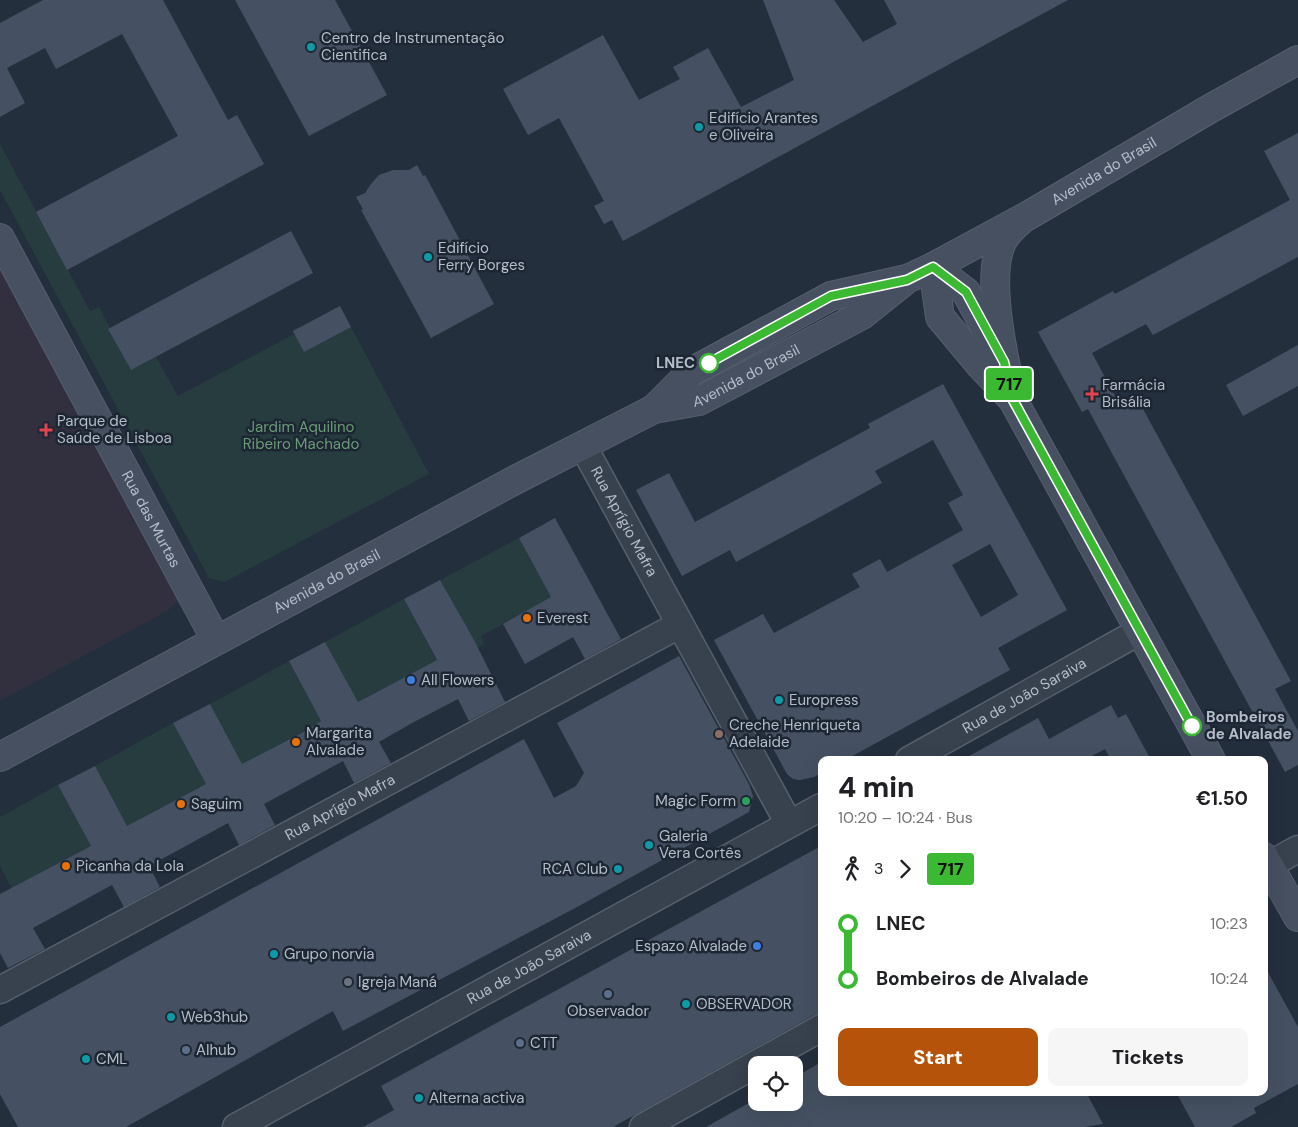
<!DOCTYPE html>
<meta charset="utf-8">
<style>
:root{--surface:#fff;--page:#f6f6f6;--text:#202124;--muted:#757577;--accent:#b45309}
body{margin:0;font-family:"DM Sans",sans-serif;background:var(--page);color:var(--text);height:100vh;display:flex;flex-direction:column;font-size:19px;white-space:nowrap}
*{box-sizing:border-box;margin:0}
p{font-size:16px;color:var(--muted)}
.icon{flex:none;width:28px;height:28px;fill:none;stroke:currentColor;stroke-width:2;stroke-linecap:round;stroke-linejoin:round}
.map{position:relative;flex:1;overflow:hidden}
.panel{position:absolute;left:818px;top:756px;width:450px;height:340px;display:flex;flex-direction:column;background:var(--surface);border-radius:10px;box-shadow:0 5px 20px #0002}
.panel>*{flex:none}
.badge{padding:0 10px;border-radius:4px;font-size:18px;line-height:32px}
.buttons{position:absolute;left:748px;top:1056px;display:grid;gap:10px}
.buttons a{display:grid;place-items:center;width:55px;height:55px;border-radius:10px;background:var(--surface);box-shadow:0 5px 20px #0002;font-size:25px}
.map>.badge{position:absolute;translate:-50% -50%;box-shadow:0 0 0 2px #fff}
.legs{display:flex;align-items:center;gap:8px;height:55px;padding:0 20px;font-size:16px}
.legs p{margin-inline-start:auto}
.overview{display:flex;align-items:center;justify-content:space-between;height:85px;padding:0 20px}
h1{font-size:28px;font-weight:800;line-height:38px}
.action{display:flex;gap:10px;margin-top:auto;padding:10px 20px}
.action a{flex:1;height:58px;border-radius:10px;background:var(--accent);color:#fff;font-size:20px;font-weight:800;line-height:58px;text-align:center}
.action a+a{background:var(--page);color:var(--text)}
ul{padding:0 20px;list-style:none}
li{display:flex;align-items:center;gap:18px;height:55px;font-size:19px}
li i{display:grid;place-items:center;width:8px;height:100%;margin:0 6px;background:currentColor}
li i::after{content:'';width:12px;height:12px;margin:-6px;border:4px solid;border-radius:50%;background:var(--surface)}
li p{margin-inline-start:auto}
li:first-child i{background:linear-gradient(#0000 50%,currentColor 0)}
li:last-child i{background:linear-gradient(currentColor 50%,#0000 0)}
.map>svg:first-child{display:block}
.medical{fill:#32303f}
.green{fill:#263c3f}
.building{fill:#455162;fill-rule:evenodd}
.lines{fill:none;stroke-linecap:round;stroke-linejoin:round}
.street-casing{stroke:#565f6c;stroke-width:29}
.secondary-casing{stroke:#565f6c;stroke-width:30}
.street{stroke:#38414e;stroke-width:26}
.secondary{stroke:#465061;stroke-width:28}
.line-1-casing{stroke:#fff;stroke-width:11}
.line-1{stroke:#3cb932;stroke-width:8}
.culture-dot{fill:#0f9aa8;stroke:#1d2633;stroke-width:2}
.stop-1-dot{fill:#fff;stroke:#3cb932;stroke-width:2.5}
.health-dot{fill:#e0444e;stroke:#1d2633;stroke-width:2}
.food-dot{fill:#e8710a;stroke:#1d2633;stroke-width:2}
.shop-dot{fill:#3f7fe0;stroke:#1d2633;stroke-width:2}
.education-dot{fill:#8d6e63;stroke:#1d2633;stroke-width:2}
.leisure-dot{fill:#2e9e5b;stroke:#1d2633;stroke-width:2}
.worship-dot{fill:#6b7280;stroke:#1d2633;stroke-width:2}
.service-dot{fill:#5c6f8a;stroke:#1d2633;stroke-width:2}
.labels{text-anchor:middle;stroke-width:5;stroke-linejoin:round;paint-order:stroke}
.poi-label{font-size:15px;fill:#b4bcc9;stroke:#1d2633;text-anchor:start}
.street-label{font-size:15px;fill:#b4bcc9;stroke:#1d2633}
.stop-label{font-size:15px;font-weight:bold;fill:#b4bcc9;stroke:#1d2633;text-anchor:end}
.park-label{font-size:15px;fill:#6b9a76;stroke:#1d2633}
</style>
<div class="map">
<svg width="1298" height="1127" viewBox="0 0 1298 1127">
<rect width="100%" height="100%" fill="#242f3e"/>
<!-- medical -->
<path class="medical" d="M0,262L182,598L167,611L0,701Z"/>
<!-- green -->
<g class="green">
<path d="M0,144L90,311L99,307L110,328L108,329L131,370L156,357L178,396L294,334L292,331L340,306L429,474L224,582L209,578L0,190Z"/>
<path d="M519,538L556,605L544,602L481,636L484,644L477,648L440,580Z"/>
<path d="M404,599L437,661L365,698L362,710L325,642Z"/>
<path d="M289,661L325,729L314,726L250,760L246,772L210,704Z"/>
<path d="M173,723L210,791L198,788L135,822L131,834L95,766Z"/>
<path d="M58,785L95,853L83,850L20,884L16,896L0,866V817Z"/>
</g>
<!-- building -->
<g class="building">
<path d="M43,0H163L228,120L237,115L264,164L67,270L36,212L178,136L122,34L56,69L45,48L7,68L25,103L0,117V23Z"/>
<path d="M235,0H335L387,95L309,136Z"/>
<path d="M763,0H834L863,42L897,24L884,0H1068L623,241L612,220L604,224L594,206L604,201L559,118L528,135L503,89L603,35L639,100L680,79L673,67L708,48L741,107L794,80Z"/>
<path d="M1298,133V257L1153,335L1146,324L1092,353L1121,407L1137,398L1291,681L1275,689L1298,731V765L1285,772L1088,409L1082,412L1038,332L1113,291L1115,294L1290,200L1264,151Z"/>
<path d="M417,165L423,176L425,175L494,304L431,338L361,210L363,209L356,197L365,193L371,184L379,175L393,170H409Z"/>
<path d="M291,231L313,273L131,370L108,329Z"/>
<path d="M340,306L351,327L304,352L293,331Z"/>
<path d="M1298,345V386L1243,416L1226,385Z"/>
<path d="M943,384L1067,610L998,648L1010,670L845,760H821V773L814,777L800,780L793,779L787,774L714,640L763,614L774,633L860,587L852,574L880,559L887,572L963,530L948,503L963,495L933,440L875,471L882,483L822,516L736,562L730,550L682,576L636,490L669,473L695,522L870,428L868,424ZM990,544L1018,595L981,617L952,565Z"/>
<path d="M555,518L621,639L585,659L573,637L525,664L503,624L551,597L519,538Z"/>
<path d="M440,580L474,640L505,702L469,721L458,699L412,723L379,742L391,763L354,783L343,761L321,773L264,804L275,825L239,845L228,823L149,866L160,887L124,907L112,885L33,928L45,949L8,968L0,953V894L91,846L58,785L95,766L127,826L206,784L173,723L210,704L242,764L300,734L321,721L289,661L325,642L358,702L409,675L437,660L404,599Z"/>
<path d="M679,656L749,784L753,796L749,812L579,906L343,1031L333,1011L126,1127H18L0,1094V1027L524,739L554,798L576,786L584,773L557,723Z"/>
<path d="M1111,705L1118,718L1126,714L1151,760H1111L1105,749L1084,760H962L1038,718L1049,739Z"/>
<path d="M821,846V1013L814,1015L613,1127H363L394,1110L381,1086Z"/>
<path d="M1264,965L1298,1027V1084L1254,1108L1256,1113L1231,1127H1195L1176,1092H1264Z"/>
<path d="M821,1062V1092H1086L1103,1124L1084,1127H706L756,1099V1102H794V1078Z"/>
</g>
<g class="lines">
<!-- street casing -->
<g class="street-casing">
<g id="street">
<path id="s1" d="M583,446L789,824"/>
<path id="s2" d="M909,760L1140,631"/>
<path d="M1269,865L1298,849"/>
<path id="s3" d="M0,990L679,625"/>
<path id="s4" d="M236,1127L821,807"/>
<path d="M643,1127L821,1028"/>
</g>
</g>
<!-- secondary casing -->
<g class="secondary-casing">
<g id="secondary">
<path id="s5" d="M0,238L216,640"/>
<path d="M933,267L940,317L981,366L1013,400L1211,760"/>
<path d="M933,267L966,292L996,347"/>
<path d="M1013,399C1004,361 985,278 1002,242C1006,234 1013,227 1020,221"/>
<path id="s6" d="M654,409L699,401L862,315L902,283"/>
<path id="s7" d="M0,757L517,479L654,409L691,372L831,296L907,279L933,267L1029,215L1213,107L1298,60"/>
<path d="M1264,857L1298,917"/>
</g>
</g>
<!-- street -->
<use href="#street" class="street"/>
<!-- secondary -->
<use href="#secondary" class="secondary"/>
</g>
<g class="lines">
<!-- line-1 casing -->
<g class="line-1-casing">
<path id="line-1" d="M709,363L831,296L907,280L933,267L966,292L1004,362L1013,400L1192,726"/>
</g>
<!-- line-1 -->
<use href="#line-1" class="line-1"/>
</g>
<!-- markers -->
<g class="culture-dot">
<circle cx="311" cy="47" r="5"/>
<circle cx="699" cy="127" r="5"/>
<circle cx="428" cy="257" r="5"/>
<circle cx="779" cy="700" r="5"/>
<circle cx="649" cy="845" r="5"/>
<circle cx="618" cy="869" r="5"/>
<circle cx="274" cy="954" r="5"/>
<circle cx="686" cy="1004" r="5"/>
<circle cx="171" cy="1017" r="5"/>
<circle cx="86" cy="1059" r="5"/>
<circle cx="419" cy="1098" r="5"/>
</g>
<g class="stop-1-dot">
<circle cx="709" cy="363" r="9"/>
<circle cx="1192" cy="726" r="9"/>
</g>
<g class="health-dot">
<path d="M1089.5 386.5h5v5h5v5h-5v5h-5v-5h-5v-5h5z"/>
<path d="M43.5 422.5h5v5h5v5h-5v5h-5v-5h-5v-5h5z"/>
</g>
<g class="food-dot">
<circle cx="527" cy="618" r="5"/>
<circle cx="296" cy="742" r="5"/>
<circle cx="181" cy="804" r="5"/>
<circle cx="66" cy="866" r="5"/>
</g>
<g class="shop-dot">
<circle cx="411" cy="680" r="5"/>
<circle cx="757" cy="946" r="5"/>
</g>
<circle class="education-dot" cx="719" cy="734" r="5"/>
<circle class="leisure-dot" cx="746" cy="801" r="5"/>
<circle class="worship-dot" cx="348" cy="982" r="5"/>
<g class="service-dot">
<circle cx="608" cy="994" r="5"/>
<circle cx="520" cy="1043" r="5"/>
<circle cx="186" cy="1050" r="5"/>
</g>
<g class="labels">
<!-- poi labels -->
<g class="poi-label">
<text x="321" y="43">Centro de Instrumentação<tspan x="321" dy="17">Cientifica</tspan></text>
<text x="709" y="123">Edifício Arantes<tspan x="709" dy="17">e Oliveira</tspan></text>
<text x="438" y="253">Edifício<tspan x="438" dy="17">Ferry Borges</tspan></text>
<text x="1102" y="390">Farmácia<tspan x="1102" dy="17">Brisália</tspan></text>
<text x="57" y="426">Parque de<tspan x="57" dy="17">Saúde de Lisboa</tspan></text>
<text x="537" y="623">Everest</text>
<text x="421" y="685">All Flowers</text>
<text x="789" y="705">Europress</text>
<text x="729" y="730">Creche Henriqueta<tspan x="729" dy="17">Adelaide</tspan></text>
<text x="306" y="738">Margarita<tspan x="306" dy="17">Alvalade</tspan></text>
<text x="736" y="806" text-anchor="end">Magic Form</text>
<text x="191" y="809">Saguim</text>
<text x="659" y="841">Galeria<tspan x="659" dy="17">Vera Cortês</tspan></text>
<text x="76" y="871">Picanha da Lola</text>
<text x="608" y="874" text-anchor="end">RCA Club</text>
<text x="747" y="951" text-anchor="end">Espazo Alvalade</text>
<text x="284" y="959">Grupo norvia</text>
<text x="358" y="987">Igreja Maná</text>
<text x="696" y="1009">OBSERVADOR</text>
<text x="608" y="1016" text-anchor="middle">Observador</text>
<text x="181" y="1022">Web3hub</text>
<text x="530" y="1048">CTT</text>
<text x="196" y="1055">AIhub</text>
<text x="96" y="1064">CML</text>
<text x="429" y="1103">Alterna activa</text>
</g>
<!-- street labels -->
<g class="street-label">
<text dy="5" stroke="none"><textPath href="#s7" startOffset="1255">Avenida do Brasil</textPath></text>
<text dy="5" stroke="none"><textPath href="#s6" startOffset="99">Avenida do Brasil</textPath></text>
<text dy="5" stroke="none"><textPath href="#s5" startOffset="319">Rua das Murtas</textPath></text>
<text dy="5" stroke="none"><textPath href="#s1" startOffset="86">Rua Aprígio Mafra</textPath></text>
<text dy="5" stroke="none"><textPath href="#s7" startOffset="371">Avenida do Brasil</textPath></text>
<text dy="5" stroke="none"><textPath href="#s2" startOffset="132">Rua de João Saraiva</textPath></text>
<text dy="5" stroke="none"><textPath href="#s3" startOffset="386">Rua Aprígio Mafra</textPath></text>
<text dy="5" stroke="none"><textPath href="#s4" startOffset="334">Rua de João Saraiva</textPath></text>
</g>
<!-- stop labels -->
<g class="stop-label">
<text x="695" y="368">LNEC</text>
<text x="1206" y="722" text-anchor="start">Bombeiros<tspan x="1206" dy="17">de Alvalade</tspan></text>
</g>
<!-- park labels -->
<g class="park-label">
<text x="301" y="432">Jardim Aquilino<tspan x="301" dy="17">Ribeiro Machado</tspan></text>
</g>
</g>
</svg>
<div class="buttons">
<a><svg class="icon" aria-label="locate" viewBox="0 0 24 24"><circle cx="12" cy="12" r="6"/><path d="M12 2v4M12 18v4M2 12h4M18 12h4"/></svg></a>
</div>
<b class="badge" style="left:1009px;top:384px;background:#3cb932;color:#111">717</b>
<section class="panel">
<div class="overview"><div><h1>4 min</h1><p>10:20 – 10:24 · Bus</p></div><b>€1.50</b></div>
<div class="legs"><svg class="icon" aria-label="walk" viewBox="0 0 24 24"><circle cx="13" cy="4" r="2"/><path d="M13 8l-2 6 4 7M11 14l-3 7M7 12l3-4h3l4 4"/></svg>3<svg class="icon" aria-label="forward" viewBox="0 0 24 24"><path d="M9 5l7 7-7 7"/></svg><b class="badge" style="background:#3cb932;color:#111">717</b></div>
<ul>
<li><i style="color:#3cb932"></i><b>LNEC</b><p>10:23</p></li>
<li><i style="color:#3cb932"></i><b>Bombeiros de Alvalade</b><p>10:24</p></li>
</ul>
<div class="action"><a>Start</a><a>Tickets</a></div>
</section>
</div>
